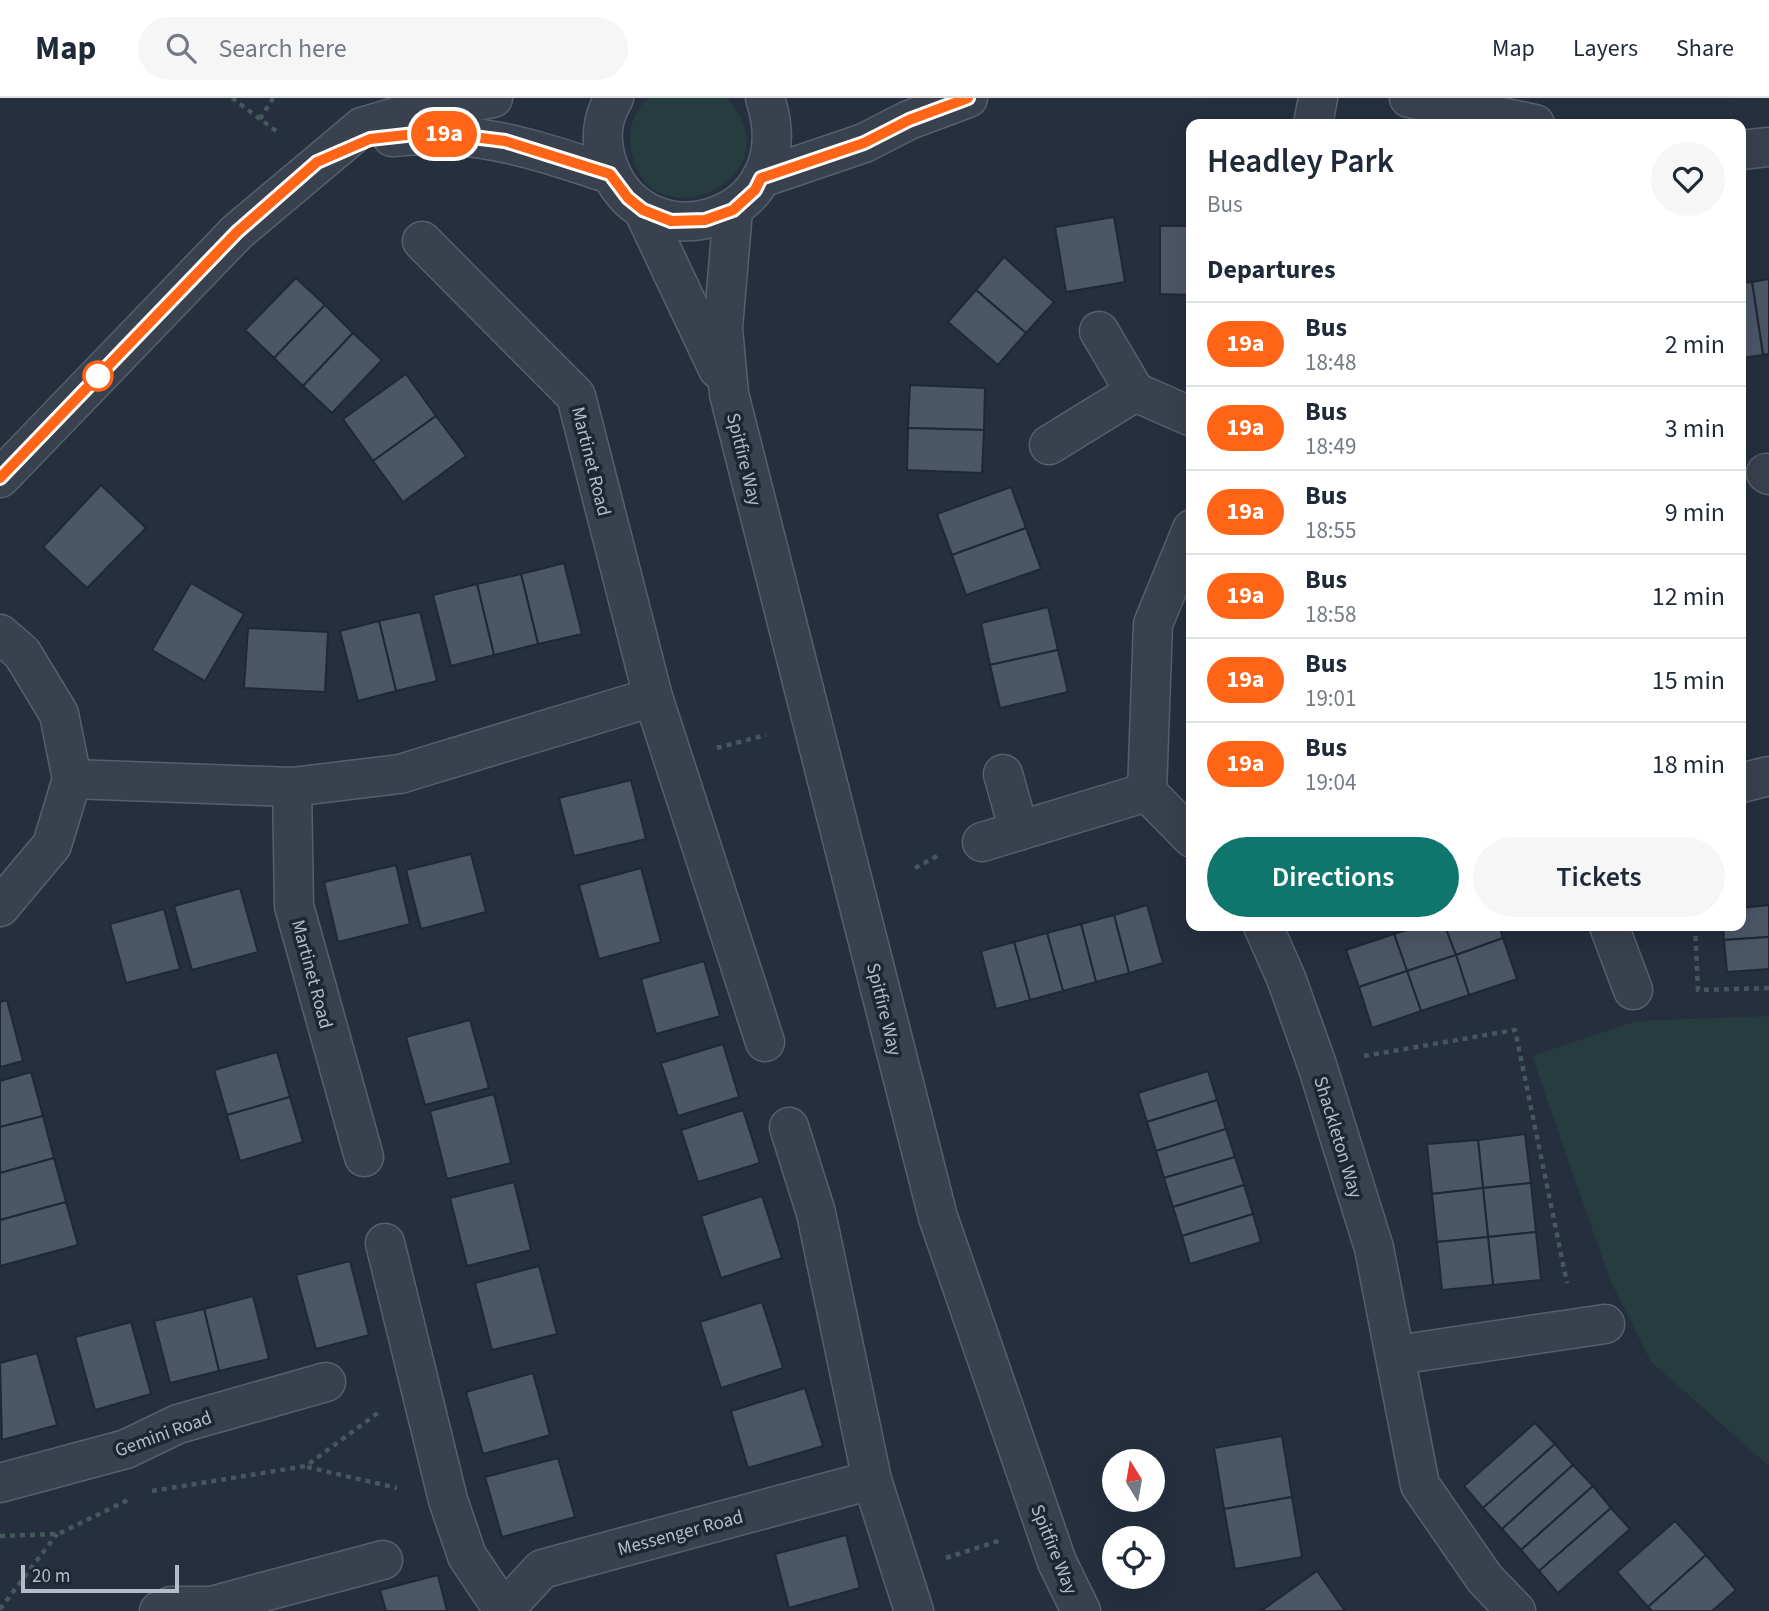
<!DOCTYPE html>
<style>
:root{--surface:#fff;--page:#f6f6f7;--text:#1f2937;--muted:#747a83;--line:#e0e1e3;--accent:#0f766e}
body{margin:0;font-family:"Source Sans 3",sans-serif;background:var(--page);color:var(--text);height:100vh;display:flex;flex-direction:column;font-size:26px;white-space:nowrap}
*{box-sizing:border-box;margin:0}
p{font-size:23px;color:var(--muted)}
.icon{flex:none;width:38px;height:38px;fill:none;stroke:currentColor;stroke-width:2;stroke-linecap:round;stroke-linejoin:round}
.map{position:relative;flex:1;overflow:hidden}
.drawer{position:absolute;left:1186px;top:21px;width:560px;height:812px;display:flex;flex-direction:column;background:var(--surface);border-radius:14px;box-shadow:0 7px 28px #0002}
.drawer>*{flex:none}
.badge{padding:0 14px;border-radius:23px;font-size:24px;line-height:46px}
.needle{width:46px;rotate:349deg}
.buttons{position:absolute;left:1102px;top:1351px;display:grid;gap:14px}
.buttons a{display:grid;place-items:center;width:63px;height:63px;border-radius:50%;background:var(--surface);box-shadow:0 7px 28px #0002;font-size:35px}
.scale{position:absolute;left:21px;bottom:18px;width:158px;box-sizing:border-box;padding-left:7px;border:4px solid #b5bcc9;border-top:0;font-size:19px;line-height:24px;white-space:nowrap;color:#b5bcc9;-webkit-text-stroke:5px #1e2633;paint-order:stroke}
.map>.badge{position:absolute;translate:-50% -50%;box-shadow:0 0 0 4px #fff}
h2{padding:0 21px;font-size:26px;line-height:63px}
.round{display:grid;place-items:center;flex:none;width:74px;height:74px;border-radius:37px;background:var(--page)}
.headline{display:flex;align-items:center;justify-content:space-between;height:119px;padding:0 21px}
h1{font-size:33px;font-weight:600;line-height:52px}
.primary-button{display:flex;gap:14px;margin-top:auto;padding:14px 21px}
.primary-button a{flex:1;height:80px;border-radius:42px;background:var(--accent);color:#fff;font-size:28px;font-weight:600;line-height:80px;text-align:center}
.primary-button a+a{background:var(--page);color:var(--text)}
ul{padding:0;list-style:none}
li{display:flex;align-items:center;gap:21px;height:84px;padding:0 21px;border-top:2px solid var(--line)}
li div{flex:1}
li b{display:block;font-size:26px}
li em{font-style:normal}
li .badge{min-width:77px;font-weight:700;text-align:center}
header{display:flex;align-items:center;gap:42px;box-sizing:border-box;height:98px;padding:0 35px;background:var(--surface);border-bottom:2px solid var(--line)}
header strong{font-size:33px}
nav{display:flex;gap:38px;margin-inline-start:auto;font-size:24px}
.search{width:490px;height:63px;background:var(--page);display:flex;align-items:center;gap:18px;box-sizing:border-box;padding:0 24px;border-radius:38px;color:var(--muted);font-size:26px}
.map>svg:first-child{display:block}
.green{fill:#273c3f}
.building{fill:#4b5667;stroke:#202835;stroke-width:2}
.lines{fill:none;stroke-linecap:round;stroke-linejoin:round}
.minor-casing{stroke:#575f6c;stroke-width:41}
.path{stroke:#45595c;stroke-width:4.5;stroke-dasharray:5 5;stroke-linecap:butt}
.minor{stroke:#39414e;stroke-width:38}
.line-casing{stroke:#fff;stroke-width:16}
.line{stroke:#ff6417;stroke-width:10}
.stop-dot{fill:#fff;stroke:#ff6417;stroke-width:3.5}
.labels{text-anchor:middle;stroke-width:7;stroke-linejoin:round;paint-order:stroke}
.street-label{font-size:19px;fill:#b5bcc9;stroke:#1e2633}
</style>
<header>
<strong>Map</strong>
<div class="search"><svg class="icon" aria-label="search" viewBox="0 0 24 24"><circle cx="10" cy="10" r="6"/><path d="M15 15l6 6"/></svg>Search here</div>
<nav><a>Map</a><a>Layers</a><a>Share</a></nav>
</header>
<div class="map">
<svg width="1769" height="1513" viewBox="0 0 1769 1513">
<rect width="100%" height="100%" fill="#252f3e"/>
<!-- green -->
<g class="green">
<path d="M649,0H727C732,7 739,15 742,22C774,96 636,143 630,42C629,28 637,8 649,0Z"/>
<path d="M1769,918V1368L1651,1264L1610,1182L1532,958L1636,923Z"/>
</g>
<!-- building -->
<g class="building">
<path d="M1114,119L1125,184L1066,194L1055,129Z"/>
<path d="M1160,128H1192V197L1160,196Z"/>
<path d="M1004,159L1054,204L1026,235L976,192Z"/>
<path d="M296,180L325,207L274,260L245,232Z"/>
<path d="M1769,181V256L1763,257L1752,184Z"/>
<path d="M1752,184L1763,257L1741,260V185Z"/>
<path d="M976,192L1026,235L998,267L948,224Z"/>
<path d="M325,207L353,235L303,288L274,260Z"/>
<path d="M353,235L382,262L332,315L303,288Z"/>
<path d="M406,276L436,318L373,363L343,321Z"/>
<path d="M910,287L985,290L984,332L908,330Z"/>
<path d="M436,318L466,358L403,404L373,363Z"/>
<path d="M908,330L984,332L982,375L907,372Z"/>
<path d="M101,387L146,430L87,490L43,449Z"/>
<path d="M1011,389L1026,430L952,457L937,416Z"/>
<path d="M1026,430L1041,471L966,497L952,457Z"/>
<path d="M564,465L582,536L538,546L521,476Z"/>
<path d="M521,476L538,546L494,557L477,486Z"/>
<path d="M191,485L244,516L205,583L152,552Z"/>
<path d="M477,486L494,557L451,568L433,497Z"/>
<path d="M1048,509L1058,552L990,567L981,525Z"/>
<path d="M420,514L437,583L396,593L379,523Z"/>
<path d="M379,523L396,593L358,603L340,533Z"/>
<path d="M248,530L328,534L325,594L244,590Z"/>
<path d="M1058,552L1068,594L1000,610L990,567Z"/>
<path d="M631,682L646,741L574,758L559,700Z"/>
<path d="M471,756L486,814L421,831L406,772Z"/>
<path d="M396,767L410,826L338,844L324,784Z"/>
<path d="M641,770L661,844L599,861L579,787Z"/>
<path d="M240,790L258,854L192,872L174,808Z"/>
<path d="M1147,807L1163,865L1129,875L1114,817Z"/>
<path d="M1769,807V839L1724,842L1723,828H1741V810Z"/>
<path d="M164,811L180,871L126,885L110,826Z"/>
<path d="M1114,817L1129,875L1096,884L1081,826Z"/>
<path d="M1081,826L1096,884L1063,893L1047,835Z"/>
<path d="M1420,828H1445L1456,857L1407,873L1394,836Z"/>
<path d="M1445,828H1499L1503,840L1456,857Z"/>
<path d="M1047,835L1063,893L1030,902L1014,844Z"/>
<path d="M1394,836L1407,873L1359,889L1346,852Z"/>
<path d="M1769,839V871L1727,874L1724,842Z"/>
<path d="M1503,840L1517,881L1469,897L1456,857Z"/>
<path d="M1014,844L1030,902L996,911L981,853Z"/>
<path d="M1456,857L1469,897L1421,913L1407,873Z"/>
<path d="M704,863L720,918L656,936L641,881Z"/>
<path d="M1407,873L1421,913L1372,930L1359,889Z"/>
<path d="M7,902L23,963L0,969V904Z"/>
<path d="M470,922L489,990L425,1007L406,939Z"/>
<path d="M723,946L739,999L678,1018L661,965Z"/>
<path d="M277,954L290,999L227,1017L214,972Z"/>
<path d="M1208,973L1217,1002L1147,1024L1138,995Z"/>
<path d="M31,974L43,1018L0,1029V983Z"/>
<path d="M494,996L511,1065L447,1081L430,1013Z"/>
<path d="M290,999L303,1044L240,1063L227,1017Z"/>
<path d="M1217,1002L1226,1031L1156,1053L1147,1024Z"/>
<path d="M743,1012L760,1065L698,1084L681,1032Z"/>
<path d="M43,1018L54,1060L0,1075V1029Z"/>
<path d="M1226,1031L1235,1059L1164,1080L1156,1053Z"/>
<path d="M1525,1036L1531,1085L1483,1090L1478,1042Z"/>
<path d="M1478,1042L1483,1090L1432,1096L1427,1046Z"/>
<path d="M1235,1059L1244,1087L1173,1109L1164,1080Z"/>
<path d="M54,1060L66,1104L0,1122V1075Z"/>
<path d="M514,1084L531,1152L467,1168L450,1100Z"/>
<path d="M1531,1085L1536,1134L1488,1139L1483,1090Z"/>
<path d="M1244,1087L1253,1116L1182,1138L1173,1109Z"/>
<path d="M1483,1090L1488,1139L1437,1144L1432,1096Z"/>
<path d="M762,1098L782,1160L721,1180L701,1118Z"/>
<path d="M66,1104L78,1147L0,1168V1122Z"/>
<path d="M1253,1116L1261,1144L1190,1166L1182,1138Z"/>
<path d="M1536,1134L1541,1182L1493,1187L1488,1139Z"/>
<path d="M1488,1139L1493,1187L1442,1192L1437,1144Z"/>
<path d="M350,1163L369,1237L316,1251L296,1177Z"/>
<path d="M539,1168L557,1236L492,1252L475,1185Z"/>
<path d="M253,1198L269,1261L219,1273L204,1211Z"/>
<path d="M762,1204L783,1270L721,1290L700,1224Z"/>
<path d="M204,1211L219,1273L170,1285L154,1223Z"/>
<path d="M131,1224L151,1296L95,1312L75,1239Z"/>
<path d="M37,1255L57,1327L2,1342L0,1265Z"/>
<path d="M533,1275L550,1337L483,1356L466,1294Z"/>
<path d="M805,1290L823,1348L748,1370L731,1313Z"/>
<path d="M1535,1325L1555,1346L1483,1410L1464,1388Z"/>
<path d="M1282,1338L1292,1399L1224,1411L1214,1350Z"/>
<path d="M1555,1346L1573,1367L1502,1431L1483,1410Z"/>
<path d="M558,1360L575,1419L502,1439L485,1379Z"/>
<path d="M1573,1367L1593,1388L1521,1452L1502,1431Z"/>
<path d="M1593,1388L1611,1410L1539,1473L1521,1452Z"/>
<path d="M1292,1399L1302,1459L1235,1471L1224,1411Z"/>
<path d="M1611,1410L1630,1431L1558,1495L1539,1473Z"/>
<path d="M1675,1423L1706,1457L1648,1509L1617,1474Z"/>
<path d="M846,1437L860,1490L789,1510L775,1456Z"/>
<path d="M1706,1457L1736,1492L1712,1513H1652L1648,1509Z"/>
<path d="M1317,1473L1345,1513H1261Z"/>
<path d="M438,1477L447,1513H386L380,1492Z"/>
</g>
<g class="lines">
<!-- minor casing -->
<g class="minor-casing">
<g id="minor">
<path d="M614,0C602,20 600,39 606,61C638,171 807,126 765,0"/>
<path d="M1409,0L1535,26"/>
<path d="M1313,26L1318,0"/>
<path d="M392,39C475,30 533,51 610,76"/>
<path d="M1741,52L1769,49"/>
<path d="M761,80L864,45L909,22L968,0"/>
<path d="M643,112L718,271"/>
<path d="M733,112L723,230L729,296L938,1119L1057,1464L1081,1513"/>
<path d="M1099,233L1135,294L1192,319"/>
<path d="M1049,347L1135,294"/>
<path d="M1766,375L1769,377"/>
<path d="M0,380L237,134L362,29L409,15L493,0"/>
<path d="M1192,431L1153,526L1147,694L1192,740"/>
<path d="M0,536L22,555L59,616L72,681L52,747L0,809"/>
<path d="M653,599L765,944"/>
<path d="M1003,676L1019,733"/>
<path d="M72,681L292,689L400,676L653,599L576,298L422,143"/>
<path d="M1741,685L1769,678"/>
<path d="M292,689L294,808L364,1059"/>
<path d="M982,744L1147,694"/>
<path d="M1263,828L1286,880L1317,967L1374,1150L1420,1387L1485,1481L1516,1513"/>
<path d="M1609,828L1633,892"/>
<path d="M789,1029L816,1115L872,1382L914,1513"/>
<path d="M385,1145L448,1402L467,1458L504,1513"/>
<path d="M1397,1257L1605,1226"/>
<path d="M0,1385L126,1351L178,1326L326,1284"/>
<path d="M504,1512L542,1471L872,1382"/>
<path d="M159,1513L172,1508H211L383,1462"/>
</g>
</g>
<!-- path -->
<g class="path">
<path d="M232,0L280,36"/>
<path d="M260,21L273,0"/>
<path d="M717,650L766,637"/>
<path d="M915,770L939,757"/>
<path d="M1695,828L1698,892L1769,890"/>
<path d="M1364,958L1515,932L1567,1185"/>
<path d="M307,1369L397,1390"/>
<path d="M152,1393L306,1368L379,1314"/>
<path d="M0,1438L58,1436L128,1402"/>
<path d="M946,1460L1001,1442"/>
<path d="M0,1511L57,1436"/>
</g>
<!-- minor -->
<use href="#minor" class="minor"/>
</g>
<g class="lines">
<!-- line casing -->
<g class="line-casing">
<path id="line" d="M0,380L237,134L317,64L370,41L433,34L505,43L610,76L628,100L643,112L671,123L705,122L733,112L755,92L761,80L864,45L909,22L968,0"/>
</g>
<!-- line -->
<use href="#line" class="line"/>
</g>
<!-- markers -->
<circle class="stop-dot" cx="98" cy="278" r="14"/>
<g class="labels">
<!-- street labels -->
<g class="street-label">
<text transform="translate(745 361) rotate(76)" y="7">Spitfire Way</text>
<text transform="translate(592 363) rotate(76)" y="7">Martinet Road</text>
<text transform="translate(313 876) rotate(75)" y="7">Martinet Road</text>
<text transform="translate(885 911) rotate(76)" y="7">Spitfire Way</text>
<text transform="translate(1339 1039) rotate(73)" y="7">Shackleton Way</text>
<text transform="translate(163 1335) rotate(-20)" y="7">Gemini Road</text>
<text transform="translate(680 1434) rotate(-15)" y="7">Messenger Road</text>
<text transform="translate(1055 1451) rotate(68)" y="7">Spitfire Way</text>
</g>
</g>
</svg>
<div class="buttons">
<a><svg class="needle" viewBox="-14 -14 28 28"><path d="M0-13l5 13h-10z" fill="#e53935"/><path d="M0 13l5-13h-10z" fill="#747a83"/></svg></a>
<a><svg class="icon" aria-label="locate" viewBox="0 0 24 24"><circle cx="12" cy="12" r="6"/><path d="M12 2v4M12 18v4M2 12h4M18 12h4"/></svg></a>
</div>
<div class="scale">20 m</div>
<b class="badge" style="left:444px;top:36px;background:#ff6417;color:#fff">19a</b>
<section class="drawer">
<div class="headline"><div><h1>Headley Park</h1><p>Bus</p></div><a class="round"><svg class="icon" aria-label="heart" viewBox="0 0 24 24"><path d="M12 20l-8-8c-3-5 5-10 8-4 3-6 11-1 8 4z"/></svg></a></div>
<h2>Departures</h2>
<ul>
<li><span class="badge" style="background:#ff6417;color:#fff">19a</span><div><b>Bus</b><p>18:48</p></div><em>2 min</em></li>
<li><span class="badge" style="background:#ff6417;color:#fff">19a</span><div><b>Bus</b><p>18:49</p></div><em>3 min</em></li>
<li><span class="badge" style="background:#ff6417;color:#fff">19a</span><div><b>Bus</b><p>18:55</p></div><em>9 min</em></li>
<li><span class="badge" style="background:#ff6417;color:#fff">19a</span><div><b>Bus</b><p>18:58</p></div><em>12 min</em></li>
<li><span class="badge" style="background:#ff6417;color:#fff">19a</span><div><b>Bus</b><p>19:01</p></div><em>15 min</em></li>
<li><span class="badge" style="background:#ff6417;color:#fff">19a</span><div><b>Bus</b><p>19:04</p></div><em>18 min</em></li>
</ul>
<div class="primary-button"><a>Directions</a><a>Tickets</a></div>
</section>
</div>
